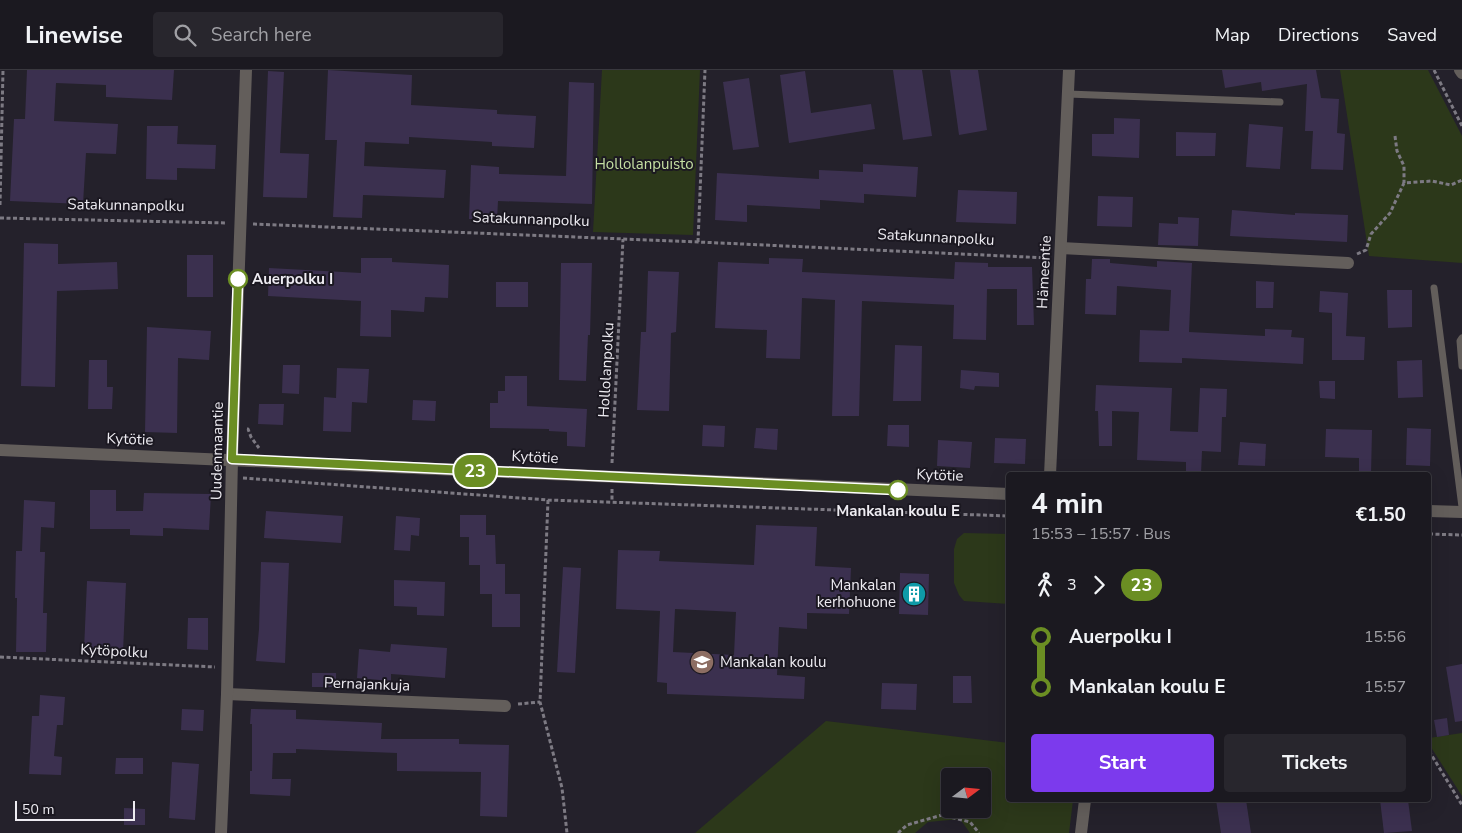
<!DOCTYPE html>
<meta charset="utf-8">
<style>
:root{--surface:#1b1920;--page:#28262d;--text:#f1f3f6;--muted:#a0a0a5;--line:#39383e;--accent:#7c3aed}
body{margin:0;font-family:"Nunito Sans",sans-serif;background:var(--page);color:var(--text);height:100vh;display:flex;flex-direction:column;font-size:19px;white-space:nowrap}
*{box-sizing:border-box;margin:0}
p{font-size:16px;color:var(--muted)}
.icon{flex:none;width:28px;height:28px;fill:none;stroke:currentColor;stroke-width:2;stroke-linecap:round;stroke-linejoin:round}
.map{position:relative;flex:1;overflow:hidden}
.panel{position:absolute;left:1006px;top:402px;width:425px;height:330px;display:flex;flex-direction:column;background:var(--surface);border-radius:5px;box-shadow:0 5px 20px #0002,0 0 0 1px var(--line)}
.panel>*{flex:none}
.badge{padding:0 10px;border-radius:16px;font-size:18px;line-height:32px}
.needle{width:32px;rotate:74deg}
.tools{position:absolute;left:941px;top:698px;display:grid;gap:10px}
.tools a{display:grid;place-items:center;width:50px;height:50px;border-radius:5px;background:var(--surface);box-shadow:0 5px 20px #0002,0 0 0 1px var(--line);font-size:25px}
.scale{position:absolute;left:15px;bottom:12px;width:120px;box-sizing:border-box;padding-left:5px;border:2px solid #eeecf2;border-top:0;font-size:14px;line-height:18px;white-space:nowrap;color:#eeecf2;-webkit-text-stroke:4px #1b1821;paint-order:stroke}
.map>.badge{position:absolute;translate:-50% -50%;box-shadow:0 0 0 2px #fff}
.legs{display:flex;align-items:center;gap:8px;height:55px;padding:0 25px;font-size:16px}
.legs p{margin-inline-start:auto}
.summary{display:flex;align-items:center;justify-content:space-between;height:85px;padding:0 25px}
h1{font-size:28px;font-weight:700;line-height:38px}
.primary-button{display:flex;gap:10px;margin-top:auto;padding:10px 25px}
.primary-button a{flex:1;height:58px;border-radius:5px;background:var(--accent);color:#fff;font-size:20px;font-weight:700;line-height:58px;text-align:center}
.primary-button a+a{background:var(--page);color:var(--text)}
ul{padding:0 25px;list-style:none}
li{display:flex;align-items:center;gap:18px;height:50px;font-size:19px}
li i{display:grid;place-items:center;width:8px;height:100%;margin:0 6px;background:currentColor}
li i::after{content:'';width:12px;height:12px;margin:-6px;border:4px solid;border-radius:50%;background:var(--surface)}
li p{margin-inline-start:auto}
li:first-child i{background:linear-gradient(#0000 50%,currentColor 0)}
li:last-child i{background:linear-gradient(currentColor 50%,#0000 0)}
header{display:flex;align-items:center;gap:30px;box-sizing:border-box;height:70px;padding:0 25px;background:var(--surface);border-bottom:1px solid var(--line)}
header strong{font-size:24px}
nav{display:flex;gap:28px;margin-inline-start:auto;font-size:18px}
.search{width:350px;height:45px;background:var(--page);display:flex;align-items:center;gap:12px;box-sizing:border-box;padding:0 18px;border-radius:5px;color:var(--muted);font-size:19px}
.map>svg:first-child{display:block}
.green{fill:#2c381a;fill-rule:evenodd}
.building{fill:#3b304f;fill-rule:evenodd}
.lines{fill:none;stroke-linecap:round;stroke-linejoin:round}
.path{stroke:#7d7a83;stroke-width:3;stroke-dasharray:4 2.5;stroke-linecap:butt}
.service{stroke:#635e5b;stroke-width:7}
.minor{stroke:#635e5b;stroke-width:12}
.tertiary{stroke:#635e5b;stroke-width:12}
.line-1-casing{stroke:#fff;stroke-width:11}
.line-1{stroke:#6b8e23;stroke-width:8}
.stop-1-dot{fill:#fff;stroke:#6b8e23;stroke-width:2.5}
.labels{text-anchor:middle;stroke-width:4;stroke-linejoin:round;paint-order:stroke}
.park-label{font-size:15px;fill:#c5dfa3;stroke:#1b1821}
.street-label{font-size:15px;fill:#eeecf2;stroke:#1b1821}
.stop-label{font-size:15px;font-weight:bold;fill:#eeecf2;stroke:#1b1821;text-anchor:start}
.poi-label{font-size:15px;fill:#eeecf2;stroke:#1b1821;text-anchor:end}
</style>
<header>
<strong>Linewise</strong>
<div class="search"><svg class="icon" aria-label="search" viewBox="0 0 24 24"><circle cx="10" cy="10" r="6"/><path d="M15 15l6 6"/></svg>Search here</div>
<nav><a>Map</a><a>Directions</a><a>Saved</a></nav>
</header>
<div class="map">
<svg width="1462" height="763" viewBox="0 0 1462 763">
<rect width="100%" height="100%" fill="#24212b"/>
<!-- green -->
<g class="green">
<path d="M602,0H700L693,165L593,162Z"/>
<path d="M1340,0H1428L1462,66V193L1369,186Z"/>
<path d="M964,463L1009,464V534L964,531L959,525L954,513V479L957,469Z"/>
<path d="M826,651L1009,673V730H1073L1069,763H970L960,749L928,752L915,763H695ZM950,706H982V739H950Z"/>
<path d="M1462,663V726L1429,674V668Z"/>
</g>
<!-- building -->
<g class="building">
<path d="M27,0H174L172,30L106,27V15L56,13L54,51L118,54L116,84L86,83L83,134L10,131L14,49H25Z"/>
<path d="M328,0L412,5L411,35L497,40V44L536,46L534,78L492,76V72L409,67V74L365,72L364,96L446,100L444,128L363,125L362,148L333,147L337,70H325Z"/>
<path d="M893,0H922L932,66L903,70Z"/>
<path d="M950,0H978L987,60L959,65Z"/>
<path d="M1222,0H1316L1321,28L1339,29L1337,63L1345,64L1343,100L1311,99L1313,61H1305L1307,14L1262,21L1261,12L1225,18Z"/>
<path d="M268,1L284,2L280,83L309,84L307,128L263,127Z"/>
<path d="M805,1L811,43L871,34L875,59L789,73L780,5Z"/>
<path d="M749,8L759,77L733,80L723,12Z"/>
<path d="M569,12L594,13L592,134L498,131L497,150L469,149L471,95L499,97V104L566,106Z"/>
<path d="M1114,48L1140,49L1139,88L1092,86V64H1114Z"/>
<path d="M1249,54L1283,57L1280,99L1246,97Z"/>
<path d="M147,56H178L177,74L216,75L215,99L177,98V110L146,109Z"/>
<path d="M1176,62L1216,63L1215,86H1176Z"/>
<path d="M863,94L918,97L916,127L864,124V133L820,130V139L747,135V152L715,150L717,103L819,109V100L863,102Z"/>
<path d="M958,120L1017,122L1016,154L956,152Z"/>
<path d="M1098,126L1133,127L1132,157L1097,156Z"/>
<path d="M1232,140L1295,145V143L1348,145L1347,172L1230,166Z"/>
<path d="M1178,147L1199,148L1198,176L1158,175L1159,153L1178,154Z"/>
<path d="M24,173L58,174V194L117,192L118,219L57,221L55,317L21,316Z"/>
<rect x="187" y="185" width="26" height="42"/>
<path d="M361,188H392V192L449,195L448,228L425,227L424,242L391,240V267L360,266L361,231L268,226L269,198L361,203Z"/>
<path d="M769,188L803,189L802,202L954,209L955,192L988,193V197H1032L1034,255H1017V219H987L986,270L953,269L954,235L862,231L859,346H832L835,230L802,228L800,289L766,288L767,260L715,258L718,192L769,194Z"/>
<path d="M1092,189H1110V193L1157,197V191L1192,193L1189,262L1265,266V259L1292,260L1291,267L1304,268L1303,294L1182,288V293L1139,292L1140,260L1169,261L1171,220L1117,216L1116,245L1085,244L1086,209H1091Z"/>
<path d="M561,193H592L590,265H588L586,311L559,310Z"/>
<path d="M648,201L679,202L676,262L671,263L669,341L637,340L641,262H646Z"/>
<path d="M1256,211L1274,212L1273,238H1256Z"/>
<rect x="496" y="212" width="32" height="25"/>
<path d="M1387,220H1412V257L1388,258Z"/>
<path d="M1320,221L1348,223L1346,266L1365,267L1364,290H1332V243L1319,242Z"/>
<path d="M147,257L211,261L209,290L178,288L177,363L145,362Z"/>
<path d="M895,275L922,276L921,331H893Z"/>
<path d="M89,290H107V317H113L112,339H88Z"/>
<path d="M1422,290L1423,327L1398,328L1397,291Z"/>
<path d="M283,295H300L299,324L282,323Z"/>
<path d="M337,298L369,299L367,333L352,332L351,362L323,361L324,327L336,328Z"/>
<path d="M961,300L999,303V317L975,316L974,320L960,318Z"/>
<path d="M505,306H527V336L587,339L585,377L567,376V362L549,361V359L490,358V333H498V321H505Z"/>
<path d="M1319,311H1335V329L1320,328Z"/>
<path d="M1096,315L1172,318L1170,361L1198,362L1200,318L1227,319L1226,347H1222L1221,382L1202,381L1201,404L1186,403V392L1137,390L1139,342L1112,341V376H1099L1098,341H1095Z"/>
<path d="M413,330L436,331L435,351L412,350Z"/>
<path d="M259,334H284L283,355L258,354Z"/>
<path d="M703,355L725,356L724,377L702,376Z"/>
<path d="M888,355H909V377L887,376Z"/>
<path d="M756,358L778,359L777,380L754,378Z"/>
<path d="M1407,358L1431,359L1430,396L1406,395Z"/>
<path d="M1326,359L1372,360L1371,405H1359V388L1325,387Z"/>
<path d="M995,368L1026,369L1025,394L994,393Z"/>
<path d="M938,370L972,372L970,398L937,396Z"/>
<path d="M1240,372L1266,374L1265,396L1238,395Z"/>
<path d="M90,420H116V441H143L144,423L211,424L209,460L163,458V466L130,465V459H90Z"/>
<path d="M24,430L55,432L54,458L41,457L40,482H45L43,543H47L46,582H16L17,528H15L16,481H22Z"/>
<path d="M266,441L343,446L341,473L264,468Z"/>
<path d="M460,445H486V465H495L496,494H505V524H520V557H492V524H480V495H469V467H460Z"/>
<path d="M396,446L420,448L419,466L411,465L410,481L394,480Z"/>
<path d="M756,455L817,457L815,496L851,498L849,544L807,543V559L779,557L777,605L805,607L804,629L667,624V613L657,612L660,541L616,539L618,480L660,481L659,491L754,495ZM675,539L736,542L734,585L673,582Z"/>
<path d="M261,492L289,493L285,593L256,591L259,559Z"/>
<path d="M563,497L581,498L575,603L557,602Z"/>
<path d="M900,503L929,504L928,545L899,544Z"/>
<path d="M394,510L445,512L444,546L417,545V537L394,536Z"/>
<path d="M87,511L126,513L123,582L84,580Z"/>
<path d="M188,548H208V580L187,579Z"/>
<path d="M391,574L447,578L445,608L391,604V611L357,608L359,579L390,582Z"/>
<path d="M1462,594V651L1455,652L1446,597Z"/>
<rect x="312" y="603" width="24" height="14"/>
<path d="M953,606H971L972,633H953Z"/>
<path d="M882,613L917,614L916,640L881,639Z"/>
<path d="M40,625L65,627L63,655H57L54,686L62,687L61,705L29,704L32,646H39Z"/>
<path d="M182,639L204,640L203,661L181,660Z"/>
<path d="M251,639L296,640V649L382,653L381,669H459V674L509,675L507,747L480,746L481,702L397,701V683L296,679V683H273L272,709H291L290,726L250,724V701H252V654H250Z"/>
<path d="M1447,648L1449,665L1437,667L1434,650Z"/>
<path d="M116,688H143V704H115Z"/>
<path d="M172,692L199,694L195,750L169,748Z"/>
<path d="M1216,730H1246L1251,763H1221Z"/>
<path d="M1380,730H1408L1412,761L1384,763Z"/>
<path d="M124,738L145,739V755H124Z"/>
</g>
<g class="lines">
<!-- path -->
<g class="path">
<path d="M1434,0L1462,56"/>
<path d="M1395,66L1397,81L1404,96V113"/>
<path d="M0,135L3,0"/>
<path d="M0,148L227,153"/>
<path d="M253,154L698,172L1049,188"/>
<path d="M698,172L705,0"/>
<path d="M1357,184L1366,180L1371,164L1390,143L1404,113L1432,111L1451,115L1462,110"/>
<path d="M247,359H248L251,367L259,378"/>
<path d="M612,393L623,169"/>
<path d="M243,408L548,430L1009,446"/>
<path d="M612,419V432"/>
<path d="M548,430L540,632L562,718L567,763"/>
<path d="M1429,464L1462,465"/>
<path d="M0,587L215,597"/>
<path d="M518,634L540,632"/>
<path d="M1429,681L1462,735"/>
<path d="M898,763L907,755L942,745L970,752L979,763"/>
</g>
<!-- service -->
<g class="service">
<path d="M1068,24L1280,32"/>
<path d="M1434,218L1462,437"/>
<path d="M1462,268L1460,271L1462,296"/>
</g>
<!-- minor -->
<g class="minor">
<path d="M1061,178L1348,193"/>
<path d="M0,380L1009,424"/>
<path d="M1050,405L1069,0"/>
<path d="M1429,441L1462,442"/>
<path d="M227,624L505,636"/>
<path d="M221,763L227,624L232,389L246,0"/>
<path d="M1081,763L1085,730"/>
</g>
<!-- tertiary -->
<path class="tertiary" d="M1460,0L1462,3"/>
</g>
<g class="lines">
<!-- line-1 casing -->
<g class="line-1-casing">
<path id="line-1" d="M238,209L232,389L898,420"/>
</g>
<!-- line-1 -->
<use href="#line-1" class="line-1"/>
</g>
<!-- icons -->
<defs>
<g id="building-disc" transform="scale(1.25)"><circle r="9.5" fill="#0f9aa8" stroke="#1b1821"/><path d="M-4-6H4V6H1V3H-1V6H-4ZM-2.5-4.3h1.7v1.8h-1.7ZM.8-4.3h1.7v1.8H.8ZM-2.5-1h1.7V.8h-1.7ZM.8-1h1.7V.8H.8Z" fill="#fff"/></g>
<g id="school-disc" transform="scale(1.25)"><circle r="9.5" fill="#8d6e63" stroke="#1b1821"/><path d="M0-5L7-2L0 1L-7-2ZM-4 1L0 2.5L4 1V4Q0 6-4 4Z" fill="#fff"/></g>
</defs>
<g fill-rule="evenodd">
<use href="#building-disc" x="914" y="524"/>
<use href="#school-disc" x="702" y="592"/>
</g>
<!-- markers -->
<g class="stop-1-dot">
<circle cx="238" cy="209" r="9"/>
<circle cx="898" cy="420" r="9"/>
</g>
<g class="labels">
<!-- park labels -->
<g class="park-label">
<text x="644" y="99">Hollolanpuisto</text>
</g>
<!-- street labels -->
<g class="street-label">
<text transform="translate(126 135) rotate(1)" y="5">Satakunnanpolku</text>
<text transform="translate(531 149) rotate(2)" y="5">Satakunnanpolku</text>
<text transform="translate(936 167) rotate(3)" y="5">Satakunnanpolku</text>
<text transform="translate(1044 202) rotate(-87)" y="5">Hämeentie</text>
<text transform="translate(606 300) rotate(-87)" y="5">Hollolanpolku</text>
<text transform="translate(130 369) rotate(2)" y="5">Kytötie</text>
<text transform="translate(217 381) rotate(-89)" y="5">Uudenmaantie</text>
<text transform="translate(535 387) rotate(3)" y="5">Kytötie</text>
<text transform="translate(940 405) rotate(2)" y="5">Kytötie</text>
<text transform="translate(114 581) rotate(3)" y="5">Kytöpolku</text>
<text transform="translate(367 614) rotate(2)" y="5">Pernajankuja</text>
</g>
<!-- stop labels -->
<g class="stop-label">
<text x="252" y="214">Auerpolku I</text>
<text x="898" y="446" text-anchor="middle">Mankalan koulu E</text>
</g>
<!-- poi labels -->
<g class="poi-label">
<text x="896" y="520">Mankalan<tspan x="896" dy="17">kerhohuone</tspan></text>
<text x="720" y="597" text-anchor="start">Mankalan koulu</text>
</g>
</g>
</svg>
<div class="tools">
<a><svg class="needle" viewBox="-14 -14 28 28"><path d="M0-13l5 13h-10z" fill="#e53935"/><path d="M0 13l5-13h-10z" fill="#a0a0a5"/></svg></a>
</div>
<div class="scale">50 m</div>
<b class="badge" style="left:475px;top:401px;background:#6b8e23;color:#fff">23</b>
<section class="panel">
<div class="summary"><div><h1>4 min</h1><p>15:53 – 15:57 · Bus</p></div><b>€1.50</b></div>
<div class="legs"><svg class="icon" aria-label="walk" viewBox="0 0 24 24"><circle cx="13" cy="4" r="2"/><path d="M13 8l-2 6 4 7M11 14l-3 7M7 12l3-4h3l4 4"/></svg>3<svg class="icon" aria-label="forward" viewBox="0 0 24 24"><path d="M9 5l7 7-7 7"/></svg><b class="badge" style="background:#6b8e23;color:#fff">23</b></div>
<ul>
<li><i style="color:#6b8e23"></i><b>Auerpolku I</b><p>15:56</p></li>
<li><i style="color:#6b8e23"></i><b>Mankalan koulu E</b><p>15:57</p></li>
</ul>
<div class="primary-button"><a>Start</a><a>Tickets</a></div>
</section>
</div>
